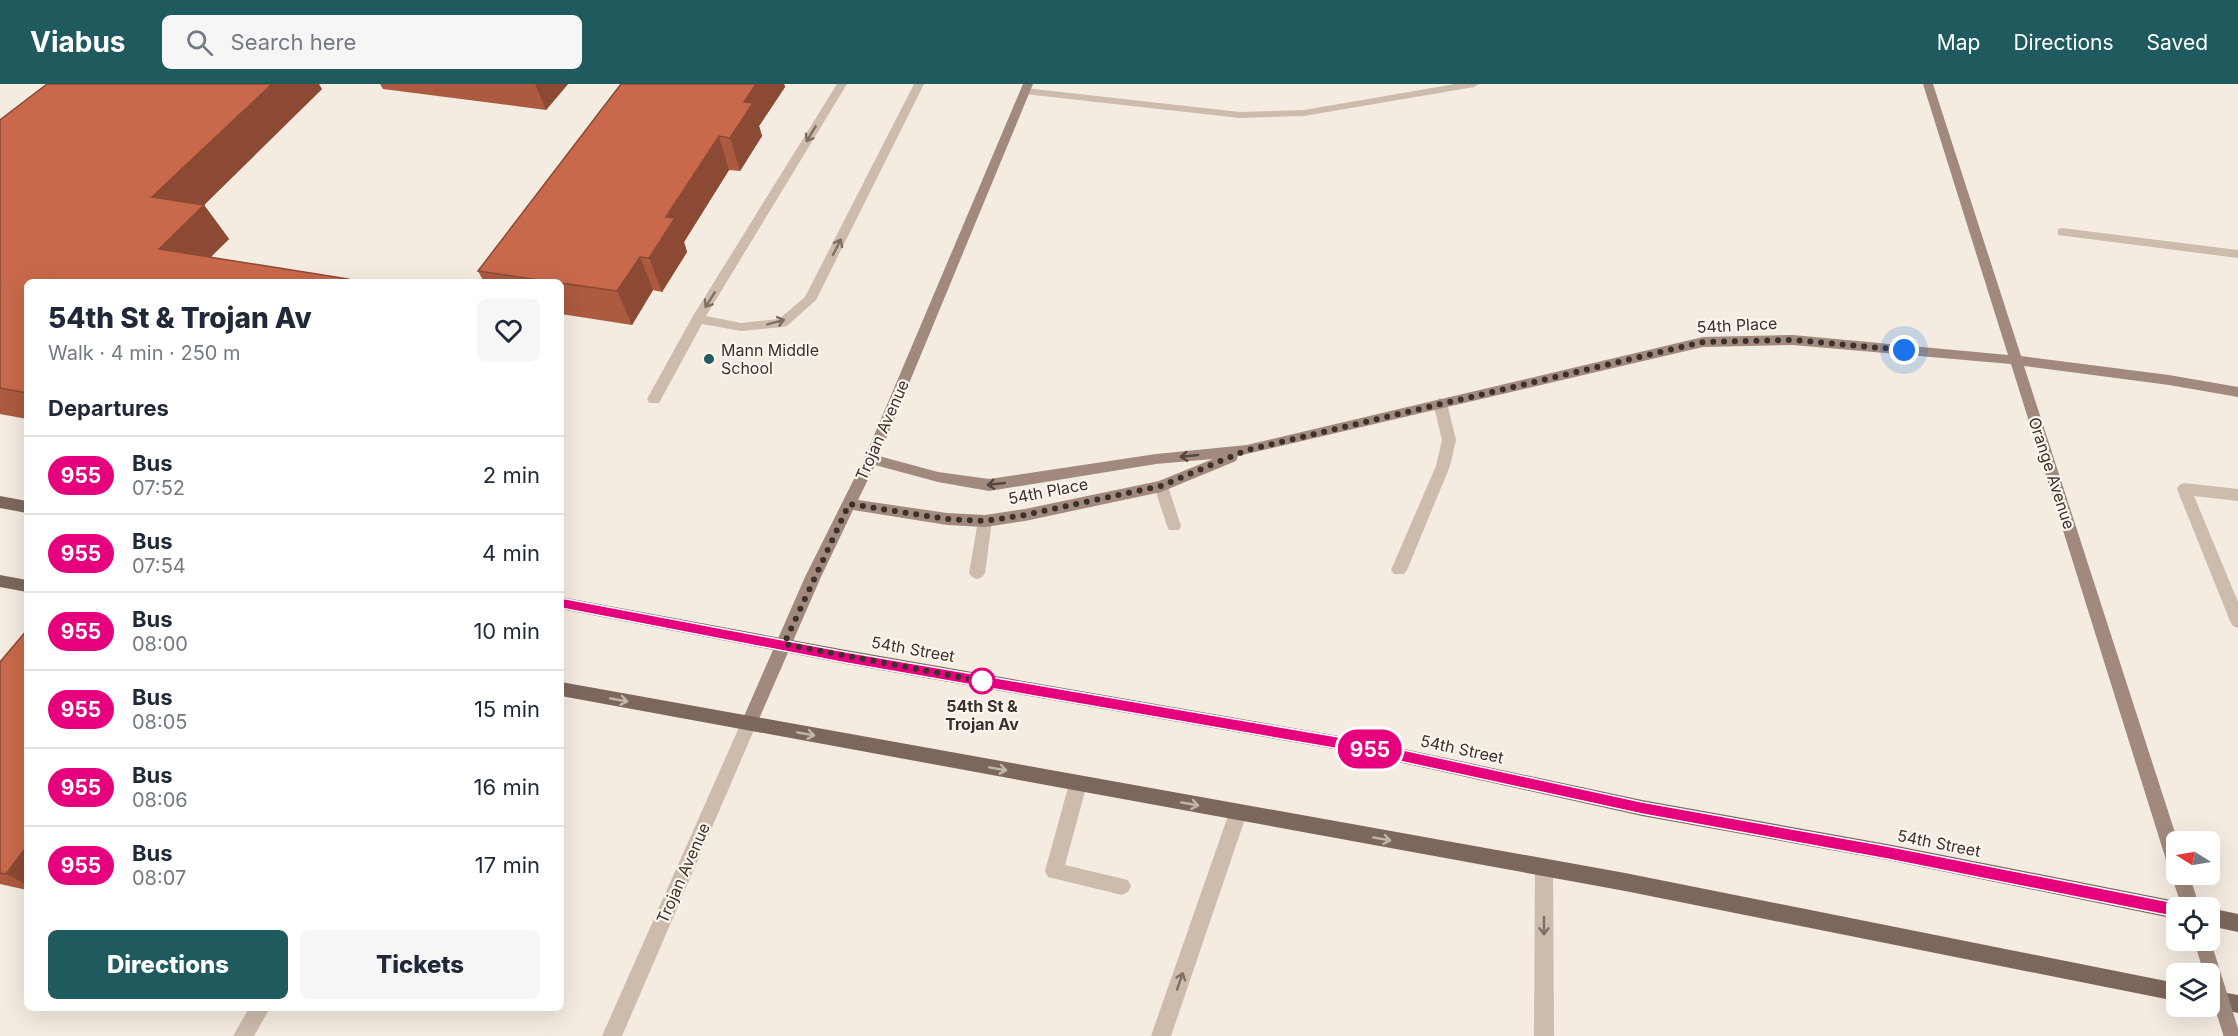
<!DOCTYPE html>
<meta charset="utf-8">
<style>
:root{--surface:#fff;--page:#f6f6f7;--text:#1f2937;--muted:#747a83;--line:#e0e1e3;--accent:#1f5a5e}
body{margin:0;font-family:Inter,sans-serif;background:var(--page);color:var(--text);height:100vh;display:flex;flex-direction:column;font-size:22px;white-space:nowrap}
*{box-sizing:border-box;margin:0}
p{font-size:20px;color:var(--muted)}
.icon{flex:none;width:33px;height:33px;fill:none;stroke:currentColor;stroke-width:2;stroke-linecap:round;stroke-linejoin:round}
.map{position:relative;flex:1;overflow:hidden}
.panel{position:absolute;left:24px;top:195px;width:540px;height:732px;display:flex;flex-direction:column;background:var(--surface);border-radius:9px;box-shadow:0 6px 24px #0002}
.panel>*{flex:none}
.badge{padding:0 12px;border-radius:20px;font-size:21px;line-height:39px}
.needle{width:39px;rotate:281deg}
.fabs{position:absolute;left:2166px;top:747px;display:grid;gap:12px}
.fabs a{display:grid;place-items:center;width:54px;height:54px;border-radius:9px;background:var(--surface);box-shadow:0 6px 24px #0002;font-size:30px}
.you{position:absolute;width:30px;height:30px;margin:-15px;border:4px solid #fff;border-radius:50%;background:#1a73e8;box-shadow:0 0 0 9px #1a73e833}
.map>.badge{position:absolute;translate:-50% -50%;box-shadow:0 0 0 3px #fff}
h2{padding:0 24px;font-size:22px;line-height:54px}
.round{display:grid;place-items:center;flex:none;width:63px;height:63px;border-radius:9px;background:var(--page)}
.headline{display:flex;align-items:center;justify-content:space-between;height:102px;padding:0 24px}
h1{font-size:28px;font-weight:800;line-height:45px}
.button{display:flex;gap:12px;margin-top:auto;padding:12px 24px}
.button a{flex:1;height:69px;border-radius:9px;background:var(--accent);color:#fff;font-size:24px;font-weight:800;line-height:69px;text-align:center}
.button a+a{background:var(--page);color:var(--text)}
ul{padding:0;list-style:none}
li{display:flex;align-items:center;gap:18px;height:78px;padding:0 24px;border-top:2px solid var(--line)}
li div{flex:1}
li b{display:block;font-size:22px}
li em{font-style:normal}
li .badge{min-width:66px;font-weight:700;text-align:center}
header{display:flex;align-items:center;gap:36px;box-sizing:border-box;height:84px;padding:0 30px;background:var(--accent);color:#fff}
header strong{font-size:28px}
nav{display:flex;gap:33px;margin-inline-start:auto;font-size:21px}
.search{width:420px;height:54px;background:var(--page);display:flex;align-items:center;gap:15px;box-sizing:border-box;padding:0 21px;border-radius:9px;color:var(--muted);font-size:22px}
.map>svg:first-child{display:block}
.lines{fill:none;stroke-linecap:round;stroke-linejoin:round}
.lane{fill:#cdbbac;fill-rule:evenodd}
.street{fill:#cdbbac;fill-rule:evenodd}
.secondary{fill:#a18a7d;fill-rule:evenodd}
.primary{fill:#7d675c;fill-rule:evenodd}
.secondary-bridge{stroke:#a18a7d;stroke-width:16}
.wall{fill:#ac5a40}
.shaded-wall{fill:#8c4a34}
.building{fill:#c8694b;stroke:#8c4a34;stroke-width:1.5}
.oneway{stroke:#7d6f65}
.oneway2{stroke:#544640}
.oneway3{stroke:#c2b5ac}
.line{fill:#e6007e;stroke:#fff;stroke-width:1.5}
.walk{stroke:#3b302b;stroke-width:6;stroke-dasharray:0 10.8}
.poi-dot{fill:#1f5a5e;stroke:#fbf5ee;stroke-width:2}
.stop-dot{fill:#fff;stroke:#e6007e;stroke-width:3}
.labels{text-anchor:middle;stroke-width:4.5;stroke-linejoin:round;paint-order:stroke}
.street-label{font-size:16px;fill:#3b302b;stroke:#fbf5ee}
.poi-label{font-size:16px;fill:#3b302b;stroke:#fbf5ee;text-anchor:start}
.stop-label{font-size:16px;font-weight:bold;fill:#3b302b;stroke:#fbf5ee}
</style>
<header>
<strong>Viabus</strong>
<div class="search"><svg class="icon" aria-label="search" viewBox="0 0 24 24"><circle cx="10" cy="10" r="6"/><path d="M15 15l6 6"/></svg>Search here</div>
<nav><a>Map</a><a>Directions</a><a>Saved</a></nav>
</header>
<div class="map">
<svg width="2238" height="952" viewBox="0 0 2238 952">
<rect width="100%" height="100%" fill="#f4ebe1"/>
<g class="lines">
<!-- lane -->
<g class="lane">
<path d="M837,0H847L706,232L741,239L779,235L805,213L914,0H924L816,216L787,242L782,243L741,247L702,240L659,319H649L647,315L693,232Z"/>
<path d="M2062,144L2238,166V174L2058,151V145Z"/>
<path d="M1440,314L1447,319L1456,356L1450,382L1407,486L1404,490H1394L1391,486L1436,382L1442,356L1433,319Z"/>
<path d="M1161,396L1166,398L1168,402L1181,442L1179,446H1169L1167,442L1154,402L1156,398Z"/>
<path d="M2184,399L2238,405V417L2194,412L2238,518V544L2233,542L2230,537L2177,405L2179,401Z"/>
<path d="M985,431L990,433L992,437L985,489L982,493L977,495L972,493L969,489L978,437L980,433Z"/>
<path d="M1078,692L1084,694L1087,700L1065,781L1128,796L1131,802L1128,808L1122,811L1048,793L1045,787L1069,700L1072,694Z"/>
<path d="M1238,721L1244,723L1247,729L1171,952H1151L1229,729L1232,723Z"/>
<path d="M1544,775L1550,778L1553,784L1554,952H1534L1535,784L1538,778Z"/>
<path d="M249,924H270L254,952H233Z"/>
</g>
<!-- street -->
<g class="street">
<path d="M1455,0H1479L1474,3L1304,32L1240,34L1025,10L1020,7L1025,4L1240,28L1304,26Z"/>
<path d="M749,632L755,634L757,639L622,952H602L741,639L743,634Z"/>
</g>
<!-- secondary -->
<path class="secondary" d="M1023,0H1033L879,372L938,388L989,395L1156,370L1247,361L1703,253L1793,251L2008,271L1923,0H1933L2021,272L2169,291L2238,303V313L2169,301L2024,282L2178,758L2176,790H2189L2200,824H2182L2171,790L2173,786L2167,779L2011,280L1793,261L1703,263L1238,372L1236,377L1161,408L1025,437L985,443L947,441L853,426L821,493L755,644L749,646L743,644L741,639L805,493L864,375ZM1213,375L1159,397L1025,425L985,431L947,429L858,416L875,381L938,398L989,407L1156,380Z"/>
<!-- primary -->
<g class="primary">
<path d="M0,412L27,417V429L0,424Z"/>
<path d="M0,491L27,496V508L0,503Z"/>
<path d="M561,513L846,566L1362,656L1642,716L1887,760L2176,817L2182,820L2184,824H2176V835L1887,776L1642,732L1362,670L846,580L561,525Z"/>
<path d="M561,598L1625,789L2176,899V917L1625,807L561,612Z"/>
<path d="M2210,824L2238,830V848L2210,842Z"/>
<path d="M2210,906L2238,911V929L2205,922H2210Z"/>
</g>
<!-- secondary-bridge -->
<path class="secondary-bridge" d="M2202,856L2232,952"/>
</g>
<!-- wall -->
<g class="wall">
<path d="M380,0H568L546,26L383,5Z"/>
<path d="M621,0H784L785,3L759,42L762,52L740,87L729,86L684,158L687,168L662,208L653,206L632,241L561,230V198H484L478,187Z"/>
<path d="M322,5L204,121L229,155L210,173L348,195L350,198H27V335L0,330V36Z"/>
<path d="M27,546V806L0,800V578Z"/>
</g>
<!-- shaded-wall -->
<g class="shaded-wall">
<path d="M272,0H319L322,5L204,121L229,155L186,198L159,165L152,113Z"/>
<path d="M535,0H568L546,26Z"/>
<path d="M756,0H784L785,3L759,42L762,52L740,87L730,54L744,18Z"/>
<path d="M719,52L729,86L684,158L687,168L662,208L649,174L666,133Z"/>
<path d="M640,173L653,206L632,241L617,207Z"/>
<path d="M27,762V801L6,790Z"/>
</g>
<!-- building -->
<g class="building">
<path d="M47,0H272L152,113L204,121L159,165L348,195L345,198H27V309L0,304V36Z"/>
<path d="M621,0H756L744,18L753,19L730,54L719,52L666,133L675,134L649,174L640,173L617,207L561,199V198H552L478,187Z"/>
<path d="M27,546V762L6,790L0,789V578Z"/>
</g>
<!-- one-way arrows -->
<defs><path id="oneway-shaft" d="M-6 0H5M1.5-3L5.5 0L1.5 3" fill="none" stroke-width="1.6" stroke-linecap="round" stroke-linejoin="round" transform="scale(1.5)"/></defs>
<g class="oneway">
<use href="#oneway-shaft" transform="translate(811 50) rotate(121)"/>
<use href="#oneway-shaft" transform="translate(837 163) rotate(-63)"/>
<use href="#oneway-shaft" transform="translate(710 216) rotate(122)"/>
<use href="#oneway-shaft" transform="translate(776 238) rotate(-15)"/>
<use href="#oneway-shaft" transform="translate(1544 842) rotate(90)"/>
<use href="#oneway-shaft" transform="translate(1180 897) rotate(-71)"/>
</g>
<g class="oneway2">
<use href="#oneway-shaft" transform="translate(1189 372) rotate(174)"/>
<use href="#oneway-shaft" transform="translate(996 400) rotate(174)"/>
</g>
<g class="oneway3">
<use href="#oneway-shaft" transform="translate(619 616) rotate(10)"/>
<use href="#oneway-shaft" transform="translate(806 650) rotate(10)"/>
<use href="#oneway-shaft" transform="translate(998 685) rotate(10)"/>
<use href="#oneway-shaft" transform="translate(1190 720) rotate(10)"/>
<use href="#oneway-shaft" transform="translate(1382 755) rotate(10)"/>
</g>
<!-- line -->
<path class="line" d="M561,514L846,568L1362,657L1642,718L1887,762L2176,819L2182,822L2184,826L2182,831L2176,833L1887,775L1642,730L1362,669L846,579L561,524L555,519Z"/>
<g class="lines">
<!-- walk -->
<path class="walk" d="M982,597L986,598L784,560L849,420L947,435L985,437L1025,431L1161,402L1247,366L1703,258L1793,256L1904,266"/>
</g>
<!-- markers -->
<circle class="poi-dot" cx="709" cy="275" r="6"/>
<circle class="stop-dot" cx="982" cy="597" r="12"/>
<g class="labels">
<!-- street labels -->
<g class="street-label">
<text transform="translate(1737 241) rotate(-3)" y="6">54th Place</text>
<text transform="translate(882 346) rotate(-66)" y="6">Trojan Avenue</text>
<text transform="translate(2052 389) rotate(72)" y="6">Orange Avenue</text>
<text transform="translate(1048 407) rotate(-11)" y="6">54th Place</text>
<text transform="translate(913 565) rotate(10)" y="6">54th Street</text>
<text transform="translate(1462 665) rotate(12)" y="6">54th Street</text>
<text transform="translate(1939 759) rotate(11)" y="6">54th Street</text>
<text transform="translate(683 789) rotate(-66)" y="6">Trojan Avenue</text>
</g>
<!-- poi labels -->
<g class="poi-label">
<text x="721" y="272">Mann Middle<tspan x="721" dy="18">School</tspan></text>
</g>
<!-- stop labels -->
<g class="stop-label">
<text x="982" y="628">54th St &amp;<tspan x="982" dy="18">Trojan Av</tspan></text>
</g>
</g>
</svg>
<div class="fabs">
<a><svg class="needle" viewBox="-14 -14 28 28"><path d="M0-13l5 13h-10z" fill="#e53935"/><path d="M0 13l5-13h-10z" fill="#747a83"/></svg></a>
<a><svg class="icon" aria-label="locate" viewBox="0 0 24 24"><circle cx="12" cy="12" r="6"/><path d="M12 2v4M12 18v4M2 12h4M18 12h4"/></svg></a>
<a><svg class="icon" aria-label="layers" viewBox="0 0 24 24"><path d="M12 4l9 5-9 5-9-5zM3 14l9 5 9-5"/></svg></a>
</div>
<div class="you" style="left:1904px;top:266px"></div>
<b class="badge" style="left:1370px;top:665px;background:#e6007e;color:#fff">955</b>
<section class="panel">
<div class="headline"><div><h1>54th St &amp; Trojan Av</h1><p>Walk · 4 min · 250 m</p></div><a class="round"><svg class="icon" aria-label="heart" viewBox="0 0 24 24"><path d="M12 20l-8-8c-3-5 5-10 8-4 3-6 11-1 8 4z"/></svg></a></div>
<h2>Departures</h2>
<ul>
<li><span class="badge" style="background:#e6007e;color:#fff">955</span><div><b>Bus</b><p>07:52</p></div><em>2 min</em></li>
<li><span class="badge" style="background:#e6007e;color:#fff">955</span><div><b>Bus</b><p>07:54</p></div><em>4 min</em></li>
<li><span class="badge" style="background:#e6007e;color:#fff">955</span><div><b>Bus</b><p>08:00</p></div><em>10 min</em></li>
<li><span class="badge" style="background:#e6007e;color:#fff">955</span><div><b>Bus</b><p>08:05</p></div><em>15 min</em></li>
<li><span class="badge" style="background:#e6007e;color:#fff">955</span><div><b>Bus</b><p>08:06</p></div><em>16 min</em></li>
<li><span class="badge" style="background:#e6007e;color:#fff">955</span><div><b>Bus</b><p>08:07</p></div><em>17 min</em></li>
</ul>
<div class="button"><a>Directions</a><a>Tickets</a></div>
</section>
</div>
